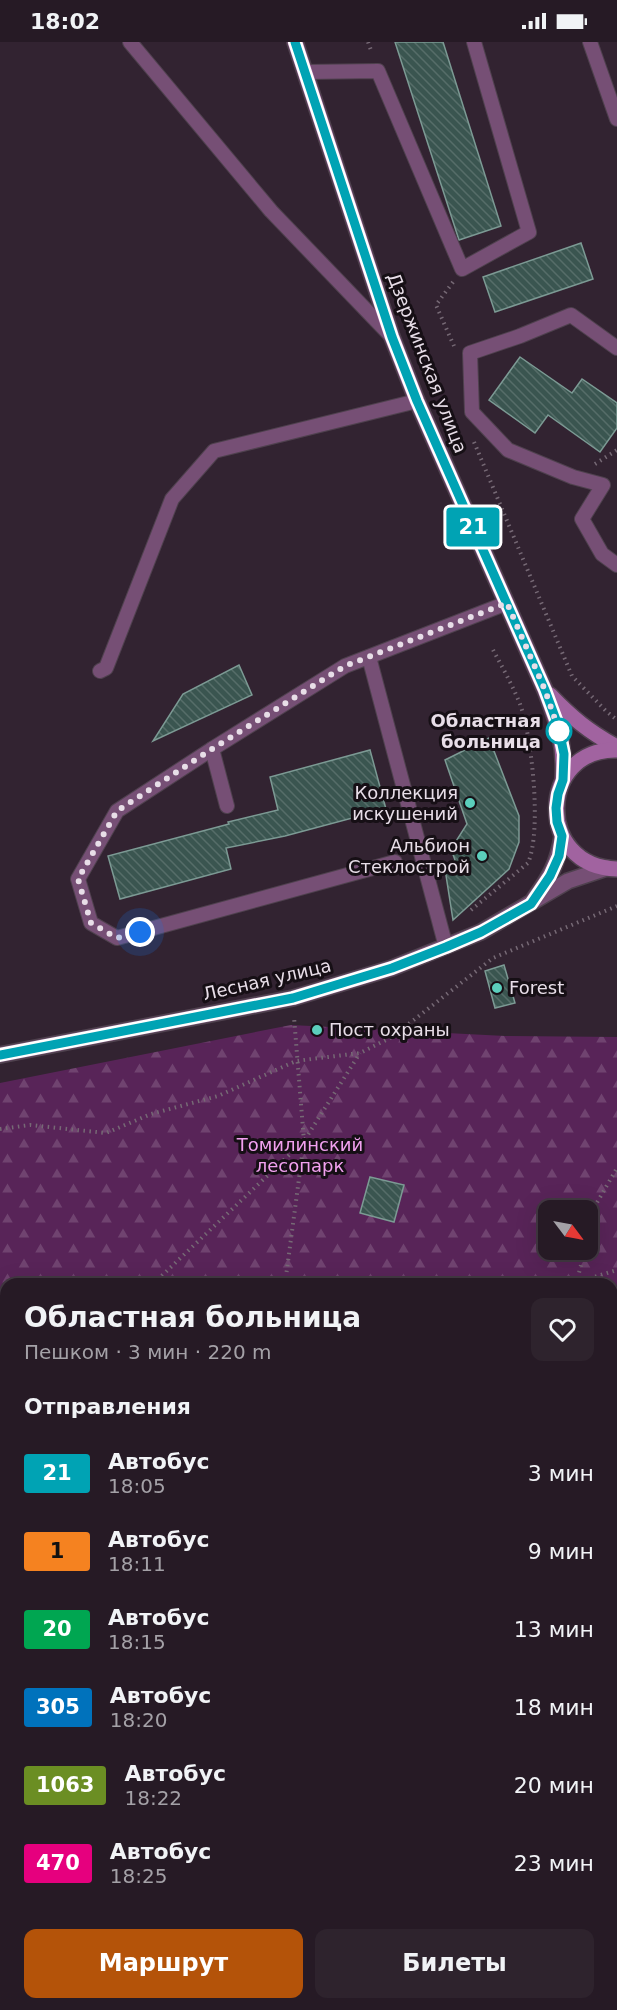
<!DOCTYPE html>
<html lang="ru">
<meta charset="utf-8">
<style>
:root{--surface:#261a25;--page:#2e232d;--text:#f1f3f6;--muted:#a4a1a7;--line:#423842;--accent:#b45309}
body{margin:0;font-family:"DejaVu Sans",sans-serif;background:var(--page);color:var(--text);height:100vh;display:flex;flex-direction:column;font-size:22px;white-space:nowrap}
*{box-sizing:border-box;margin:0}
p{font-size:20px;color:var(--muted)}
.icon{flex:none;width:33px;height:33px;fill:none;stroke:currentColor;stroke-width:2;stroke-linecap:round;stroke-linejoin:round}
.map{position:relative;flex:1;overflow:hidden}
.details{position:absolute;left:0px;top:1236px;width:618px;height:732px;display:flex;flex-direction:column;background:var(--surface);border-radius:18px 18px 0 0;box-shadow:0 6px 24px #0002,0 0 0 2px var(--line)}
.details>*{flex:none}
.badge{padding:0 12px;border-radius:4px;font-size:21px;line-height:39px}
.needle{width:39px;rotate:122deg}
.tools{position:absolute;left:538px;top:1158px;display:grid;gap:12px}
.tools a{display:grid;place-items:center;width:60px;height:60px;border-radius:12px;background:var(--surface);box-shadow:0 6px 24px #0002,0 0 0 2px var(--line);font-size:30px}
.you{position:absolute;width:30px;height:30px;margin:-15px;border:4px solid #fff;border-radius:50%;background:#1a73e8;box-shadow:0 0 0 9px #1a73e833}
.map>.badge{position:absolute;translate:-50% -50%;box-shadow:0 0 0 3px #fff}
h2{padding:0 24px;font-size:22px;line-height:54px}
.round{display:grid;place-items:center;flex:none;width:63px;height:63px;border-radius:12px;background:var(--page)}
.summary{display:flex;align-items:center;justify-content:space-between;height:102px;padding:0 24px}
h1{font-size:28px;font-weight:700;line-height:45px}
.button{display:flex;gap:12px;margin-top:auto;padding:12px 24px}
.button a{flex:1;height:69px;border-radius:12px;background:var(--accent);color:#fff;font-size:24px;font-weight:700;line-height:69px;text-align:center}
.button a+a{background:var(--page);color:var(--text)}
ul{padding:0;list-style:none}
li{display:flex;align-items:center;gap:18px;height:78px;padding:0 24px}
li div{flex:1}
li b{display:block;font-size:22px}
li em{font-style:normal}
li .badge{min-width:66px;font-weight:700;text-align:center}
.status{display:flex;justify-content:space-between;align-items:center;height:42px;padding:0 30px;background:var(--surface);direction:ltr}
.status svg{height:16px;fill:currentColor}
.map>svg:first-child{display:block}
.forest{fill:url(#forest-firs);fill-rule:evenodd}
.building{fill:url(#building-back-hatch);stroke:#7c9a94;stroke-width:1.5}
.lines{fill:none;stroke-linecap:round;stroke-linejoin:round}
.service-casing{stroke:#4f414e;stroke-width:16}
.minor-casing{stroke:#4f414e;stroke-width:18}
.secondary-casing{stroke:#4f414e;stroke-width:18}
.path{stroke:#766975;stroke-width:4;stroke-dasharray:1.5 4.5;stroke-linecap:butt}
.service{stroke:#764f75;stroke-width:14}
.minor{stroke:#764f75;stroke-width:15}
.secondary{stroke:#a163a0;stroke-width:15}
.line-casing{stroke:#fff;stroke-width:14}
.line{stroke:#00a3b4;stroke-width:9}
.walk{stroke:#e8dee8;stroke-width:6;stroke-dasharray:0 10.8}
.stop-dot{fill:#fff;stroke:#00a3b4;stroke-width:3}
.poi-dot{fill:#5bcebc;stroke:#160f15;stroke-width:2}
.labels{text-anchor:middle;stroke-width:6;stroke-linejoin:round;paint-order:stroke}
.street-label{font-size:18px;fill:#e8dee8;stroke:#160f15}
.stop-label{font-size:18px;font-weight:bold;fill:#e8dee8;stroke:#160f15;text-anchor:end}
.poi-label{font-size:18px;fill:#e8dee8;stroke:#160f15;text-anchor:end}
.park-label{font-size:18px;fill:#f2a1f0;stroke:#160f15}
</style>
<div class="status"><b>18:02</b><svg viewBox="0 0 49 12"><path d="M0 12V9h3v3zM5 12V6h3v6zM10 12V3h3v9zM15 12V0h3v12zM26 1h20v11H26zM47 4h2v5h-2z"/></svg></div>
<div class="map">
<svg width="617" height="1968" viewBox="0 0 617 1968">
<defs>
<pattern id="forest-firs" width="22" height="20" patternUnits="userSpaceOnUse" patternTransform="scale(1.5)"><rect width="22" height="20" fill="#582458"/><path d="M5 1l3.5 6h-7zM16 11l3.5 6h-7z" fill="#704370"/></pattern>
<pattern id="building-back-hatch" width="6" height="6" patternUnits="userSpaceOnUse" patternTransform="scale(1.5)"><rect width="6" height="6" fill="#3a5550"/><path d="M-1 5l2 2M0 0l6 6M5-1l2 2" fill="none" stroke="#566d69"/></pattern>
</defs>
<rect width="100%" height="100%" fill="#322331"/>
<!-- forest -->
<path class="forest" d="M291,983L505,994L617,995V1968H0V1041ZM549,1168H588V1208H549ZM6,1242H612V1962H6Z"/>
<!-- building -->
<g class="building">
<path d="M395,0H443L501,184L459,198Z"/>
<path d="M581,201L593,237L495,270L483,235Z"/>
<path d="M520,315L572,351L582,337L617,361V386L600,410L548,373L535,391L489,358Z"/>
<path d="M239,623L252,653L153,699L183,652Z"/>
<path d="M489,696L519,774V800L509,827L453,878L445,827L455,818L451,807L467,782L445,718Z"/>
<path d="M370,708L386,767L285,794L226,806L231,827L120,857L108,814L229,782L228,780L278,768L270,735Z"/>
<path d="M504,923L515,961L495,966L485,929Z"/>
<path d="M370,1135L404,1143L394,1180L360,1171Z"/>
</g>
<g class="lines">
<!-- service casing -->
<g class="service-casing">
<g id="service">
<path d="M130,0L271,169L392,295"/>
<path d="M590,0L617,77"/>
<path d="M305,30L378,29L462,227L529,190L474,0"/>
<path d="M617,306L571,273L520,294L470,311L472,370L508,408L573,435L603,443L582,477L602,512L617,523"/>
<path d="M369,615L446,905"/>
<path d="M100,629L106,626L172,457L214,409L417,359"/>
<path d="M212,707L117,769L78,837L91,881L117,896L395,820"/>
<path d="M227,764L212,707L345,624L507,561"/>
</g>
</g>
<!-- minor casing -->
<g class="minor-casing">
<g id="minor">
<path d="M534,857C550,835 558,821 562,794"/>
<path d="M0,1013L293,956L392,926L481,890L568,839L607,826"/>
</g>
</g>
<!-- secondary casing -->
<g class="secondary-casing">
<g id="secondary">
<path d="M295,0L392,295L417,359L545,648C558,682 565,701 563,738"/>
<path d="M550,653C571,675 589,690 617,705"/>
<path d="M617,708C538,706 535,825 617,827"/>
</g>
</g>
<!-- path -->
<g class="path">
<path d="M368,0L372,11"/>
<path d="M453,240L436,263L454,304"/>
<path d="M474,400L572,634L606,669L617,678"/>
<path d="M595,422L617,408"/>
<path d="M471,868L528,821C542,789 532,695 520,662C512,642 501,623 491,604"/>
<path d="M0,1087L30,1083L106,1091L151,1072L218,1054L296,1019L360,1011L392,995L493,916L617,864"/>
<path d="M588,1195L595,1164L617,1126"/>
<path d="M578,1240L617,1228"/>
<path d="M153,1242L304,1099L360,1011"/>
<path d="M285,1242L304,1099L294,975"/>
<path d="M576,1242L585,1208"/>
<path d="M0,1294L6,1292"/>
<path d="M0,1327H6"/>
<path d="M612,1352H617"/>
<path d="M0,1386L6,1380"/>
<path d="M612,1491H617"/>
<path d="M0,1562H6"/>
<path d="M612,1582H617"/>
<path d="M0,1626L6,1612"/>
<path d="M612,1766L617,1762"/>
<path d="M612,1853L617,1861"/>
<path d="M203,1962L204,1968"/>
<path d="M306,1968L317,1962"/>
</g>
<!-- service -->
<use href="#service" class="service"/>
<!-- minor -->
<use href="#minor" class="minor"/>
<!-- secondary -->
<use href="#secondary" class="secondary"/>
</g>
<g class="lines">
<!-- line casing -->
<g class="line-casing">
<path id="line" d="M0,1013L293,956L392,926L446,905L481,890L531,862L550,834L559,814L562,794L557,780L556,766L558,752L563,738L564,712L558,683L545,648L417,359L392,295L295,0"/>
</g>
<!-- line -->
<use href="#line" class="line"/>
<!-- walk -->
<path class="walk" d="M140,890L117,896L91,881L78,837L117,769L212,707L345,624L507,561L545,648L559,689"/>
</g>
<!-- markers -->
<circle class="stop-dot" cx="559" cy="689" r="12"/>
<g class="poi-dot">
<circle cx="470" cy="761" r="6"/>
<circle cx="482" cy="814" r="6"/>
<circle cx="497" cy="946" r="6"/>
<circle cx="317" cy="988" r="6"/>
</g>
<g class="labels">
<!-- street labels -->
<g class="street-label">
<text transform="translate(427 321) rotate(69)" y="6">Дзержинская улица</text>
<text transform="translate(267 938) rotate(-13)" y="6">Лесная улица</text>
</g>
<!-- stop labels -->
<g class="stop-label">
<text x="541" y="685">Областная<tspan x="541" dy="21">больница</tspan></text>
</g>
<!-- poi labels -->
<g class="poi-label">
<text x="458" y="757">Коллекция<tspan x="458" dy="21">искушений</tspan></text>
<text x="470" y="810">Альбион<tspan x="470" dy="21">Стеклострой</tspan></text>
<text x="509" y="952" text-anchor="start">Forest</text>
<text x="329" y="994" text-anchor="start">Пост охраны</text>
</g>
<!-- park labels -->
<g class="park-label">
<text x="300" y="1109">Томилинский<tspan x="300" dy="21">лесопарк</tspan></text>
</g>
</g>
</svg>
<div class="tools">
<a><svg class="needle" viewBox="-14 -14 28 28"><path d="M0-13l5 13h-10z" fill="#e53935"/><path d="M0 13l5-13h-10z" fill="#a4a1a7"/></svg></a>
</div>
<div class="you" style="left:140px;top:890px"></div>
<b class="badge" style="left:473px;top:485px;background:#00a3b4;color:#fff">21</b>
<section class="details">
<div class="summary"><div><h1>Областная больница</h1><p>Пешком · 3 мин · 220 m</p></div><a class="round"><svg class="icon" aria-label="heart" viewBox="0 0 24 24"><path d="M12 20l-8-8c-3-5 5-10 8-4 3-6 11-1 8 4z"/></svg></a></div>
<h2>Отправления</h2>
<ul>
<li><span class="badge" style="background:#00a3b4;color:#fff">21</span><div><b>Автобус</b><p>18:05</p></div><em>3 мин</em></li>
<li><span class="badge" style="background:#f58220;color:#111">1</span><div><b>Автобус</b><p>18:11</p></div><em>9 мин</em></li>
<li><span class="badge" style="background:#00a651;color:#fff">20</span><div><b>Автобус</b><p>18:15</p></div><em>13 мин</em></li>
<li><span class="badge" style="background:#0072bc;color:#fff">305</span><div><b>Автобус</b><p>18:20</p></div><em>18 мин</em></li>
<li><span class="badge" style="background:#6b8e23;color:#fff">1063</span><div><b>Автобус</b><p>18:22</p></div><em>20 мин</em></li>
<li><span class="badge" style="background:#e6007e;color:#fff">470</span><div><b>Автобус</b><p>18:25</p></div><em>23 мин</em></li>
</ul>
<div class="button"><a>Маршрут</a><a>Билеты</a></div>
</section>
</div>
